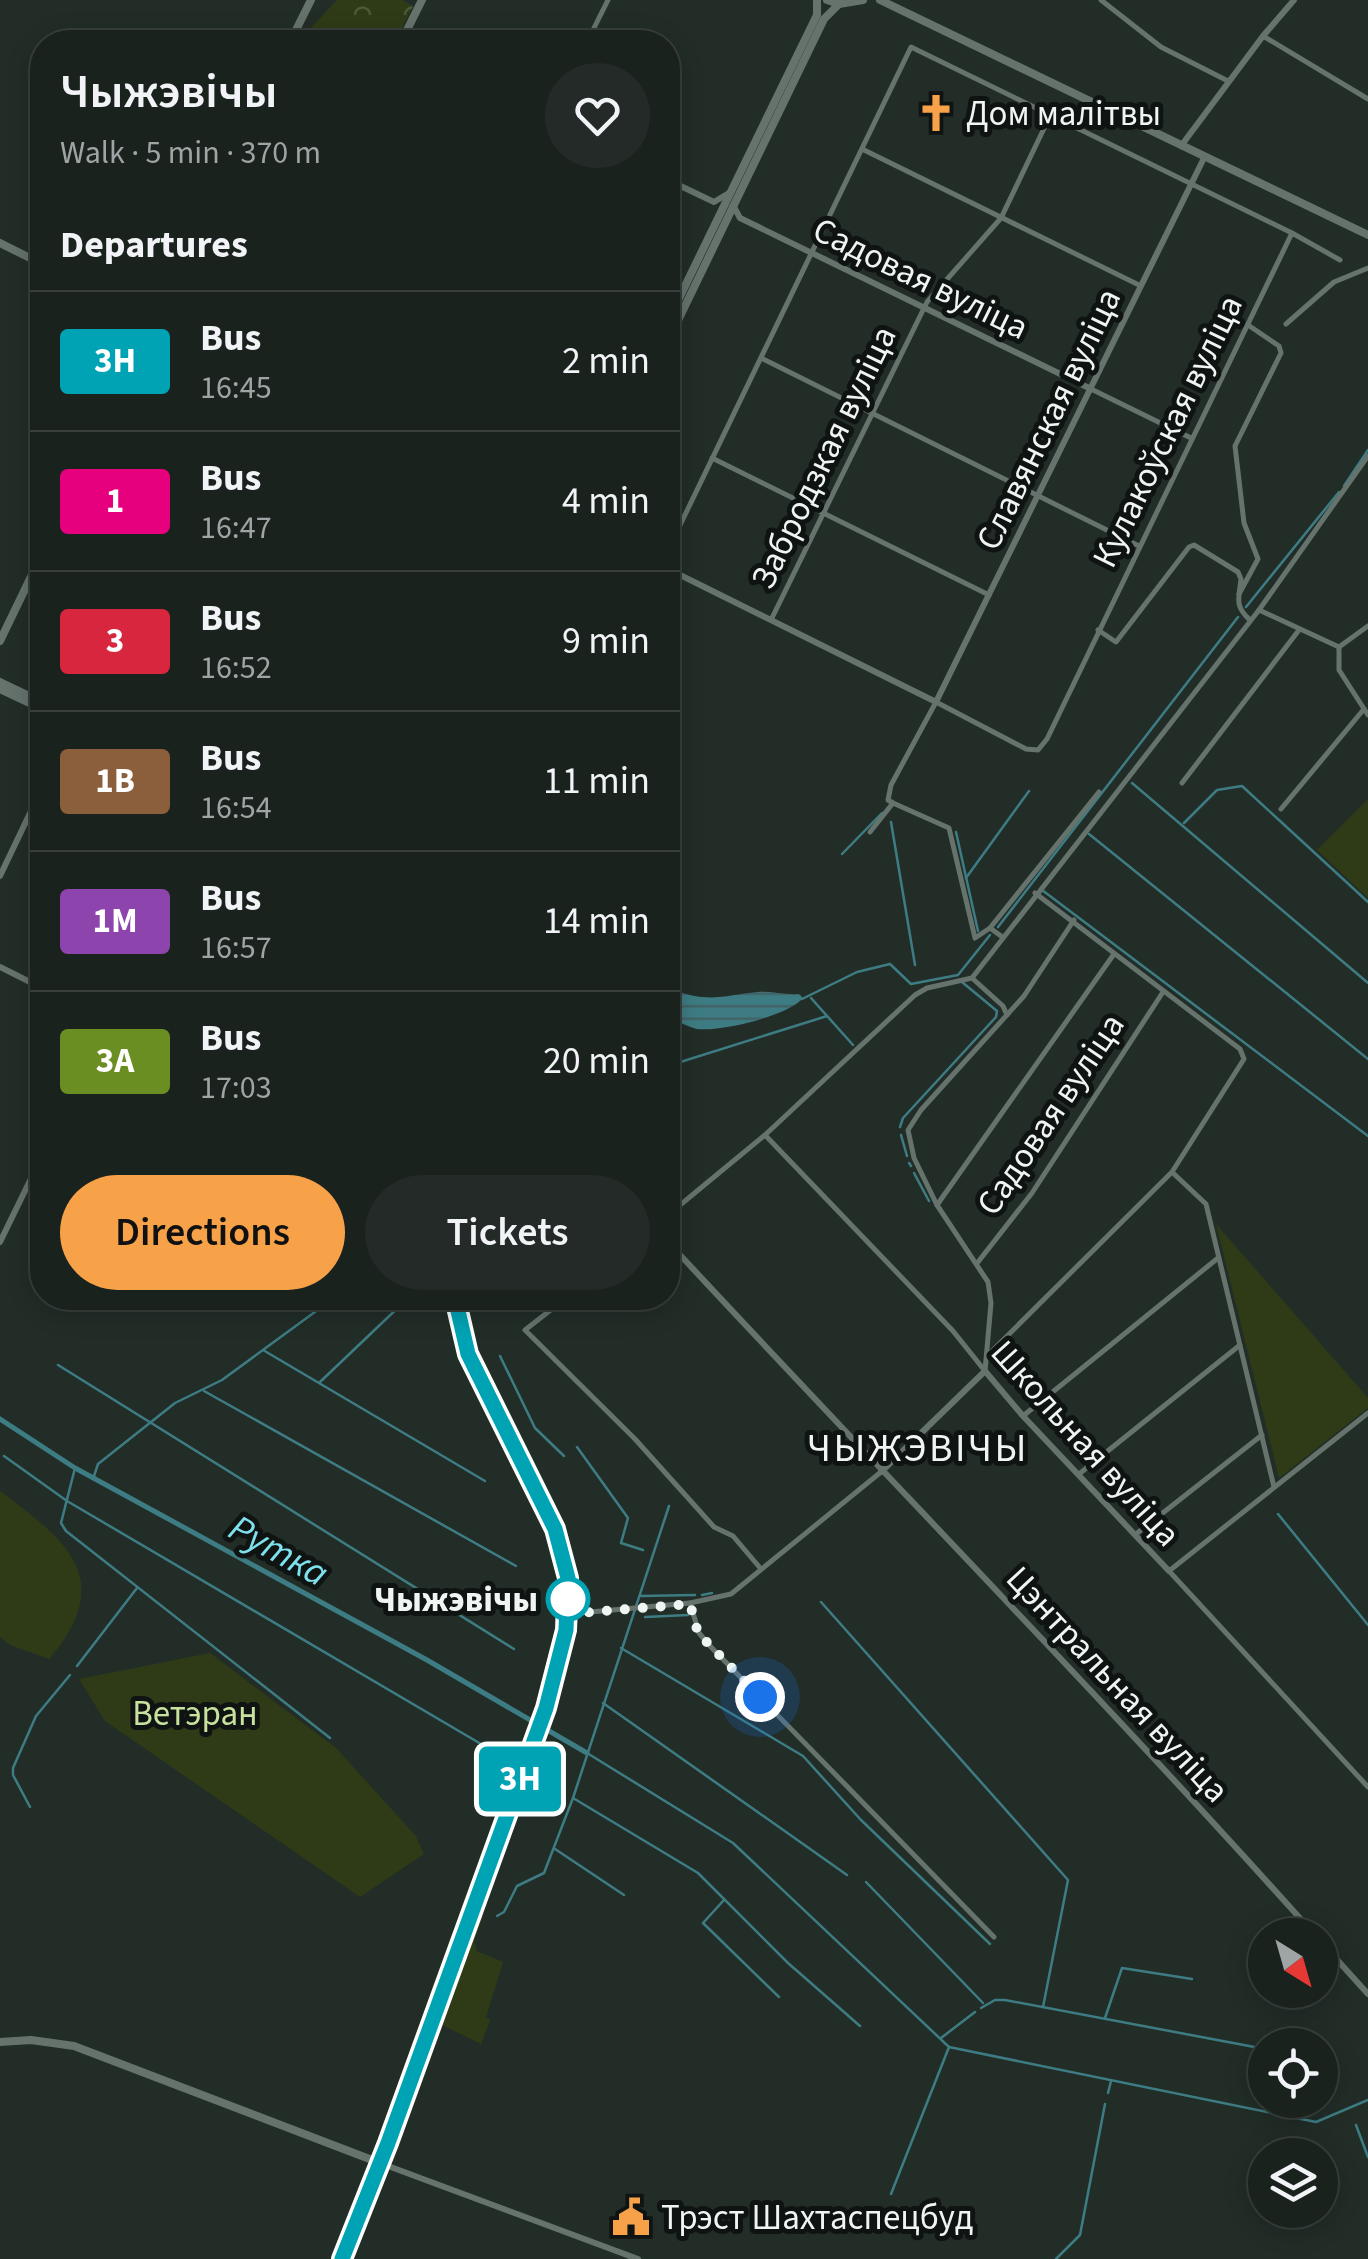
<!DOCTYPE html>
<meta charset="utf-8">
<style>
:root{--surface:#1a221e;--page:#232a27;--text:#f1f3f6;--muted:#9fa4a4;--line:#383f3c;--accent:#f7a248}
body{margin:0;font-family:"Source Sans 3",sans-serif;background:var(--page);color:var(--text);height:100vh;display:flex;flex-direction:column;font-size:38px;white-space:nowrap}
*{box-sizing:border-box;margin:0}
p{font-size:32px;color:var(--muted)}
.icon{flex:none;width:55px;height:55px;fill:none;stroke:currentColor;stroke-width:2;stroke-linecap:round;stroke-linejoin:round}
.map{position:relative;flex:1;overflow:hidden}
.details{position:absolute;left:30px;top:30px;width:650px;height:1280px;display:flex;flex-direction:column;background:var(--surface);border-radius:40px;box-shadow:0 5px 25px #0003,0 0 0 2px var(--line)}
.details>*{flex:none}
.badge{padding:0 20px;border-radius:8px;font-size:35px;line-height:65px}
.needle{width:65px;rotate:143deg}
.controls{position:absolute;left:1248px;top:1918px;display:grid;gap:20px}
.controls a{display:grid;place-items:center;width:90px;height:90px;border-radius:50%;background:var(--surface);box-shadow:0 5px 25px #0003,0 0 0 2px var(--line);font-size:50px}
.you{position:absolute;width:50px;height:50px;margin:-25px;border:8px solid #fff;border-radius:50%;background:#1a73e8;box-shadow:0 0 0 15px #1a73e833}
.map>.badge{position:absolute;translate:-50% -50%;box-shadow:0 0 0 5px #fff}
h2{padding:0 30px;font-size:38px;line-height:90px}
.round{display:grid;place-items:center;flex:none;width:105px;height:105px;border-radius:52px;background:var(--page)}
.summary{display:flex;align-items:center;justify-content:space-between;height:170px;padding:0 30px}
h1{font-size:48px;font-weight:600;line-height:75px}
.primary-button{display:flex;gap:20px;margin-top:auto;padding:20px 30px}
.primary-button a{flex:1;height:115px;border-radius:60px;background:var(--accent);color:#111;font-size:40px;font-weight:600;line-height:115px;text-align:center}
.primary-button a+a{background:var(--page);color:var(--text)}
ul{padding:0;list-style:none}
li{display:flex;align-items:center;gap:30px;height:140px;padding:0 30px;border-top:2px solid var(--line)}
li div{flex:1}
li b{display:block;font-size:38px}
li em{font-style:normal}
li .badge{min-width:110px;font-weight:700;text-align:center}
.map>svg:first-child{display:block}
.green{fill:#2f3b16}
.park{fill:url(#park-crowns)}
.water{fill:url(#water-rules)}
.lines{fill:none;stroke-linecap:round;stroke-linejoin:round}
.stream{stroke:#3e7c83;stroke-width:2.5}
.canal{stroke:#3e7c83;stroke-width:5}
.minor{stroke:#66736d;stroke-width:5}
.tertiary{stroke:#66736d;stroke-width:6}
.secondary{stroke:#66736d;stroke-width:8}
.line-casing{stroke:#fff;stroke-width:22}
.line{stroke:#00a3b4;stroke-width:15}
.walk{stroke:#eef5f2;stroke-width:10;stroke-dasharray:0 18}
.stop-dot{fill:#fff;stroke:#00a3b4;stroke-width:5}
.labels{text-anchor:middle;stroke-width:10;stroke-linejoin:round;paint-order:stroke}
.poi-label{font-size:35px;fill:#eef5f2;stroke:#0f1412;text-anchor:start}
.street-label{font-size:35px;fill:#eef5f2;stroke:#0f1412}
.stop-label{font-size:35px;font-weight:bold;fill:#eef5f2;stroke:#0f1412;text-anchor:end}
.park-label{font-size:35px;fill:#c8e19c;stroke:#0f1412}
.water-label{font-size:38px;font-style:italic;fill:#7ee1ed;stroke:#0f1412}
.quarter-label{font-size:40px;letter-spacing:2.5px;fill:#eef5f2;stroke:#0f1412}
</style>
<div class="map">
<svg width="1368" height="2259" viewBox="0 0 1368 2259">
<defs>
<pattern id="park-crowns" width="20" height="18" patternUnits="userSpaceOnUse" patternTransform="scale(2.5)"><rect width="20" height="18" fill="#2f3b16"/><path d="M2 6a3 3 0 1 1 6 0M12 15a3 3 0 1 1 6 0" fill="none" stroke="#4d5838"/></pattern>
<pattern id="water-rules" width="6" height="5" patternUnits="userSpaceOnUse" patternTransform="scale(2.5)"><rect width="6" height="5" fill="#3e7c83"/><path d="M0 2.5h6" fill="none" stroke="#426366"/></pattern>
</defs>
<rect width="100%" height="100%" fill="#222d28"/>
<!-- green -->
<g class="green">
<path d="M1368,799V898L1317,850Z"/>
<path d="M1216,1224L1368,1398V1408L1279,1478Z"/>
<path d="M0,1491C67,1541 117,1579 49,1659L10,1645L0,1637Z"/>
<path d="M210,1653L336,1748L416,1836L424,1854L360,1897L105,1721L79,1679Z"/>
<path d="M478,1915L483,1917L474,1941L477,1951L503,1962L486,2017L490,2020L481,2044L440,2024Z"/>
</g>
<!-- park -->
<path class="park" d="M337,0H402L413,6L395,42H318L303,36Z"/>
<!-- water -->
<path class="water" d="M677,991C710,1003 726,995 758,992C771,991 785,995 799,994L803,998C788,1016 721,1032 697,1029C687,1027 676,1020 668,1015V996Z"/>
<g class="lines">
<!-- stream -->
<g class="stream">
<path d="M1344,486L1368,450"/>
<path d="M1246,607L1339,492"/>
<path d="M1132,783L1368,983"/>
<path d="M891,822L915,965"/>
<path d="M1184,823L1217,790L1242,786L1368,902"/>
<path d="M956,832L978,931"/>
<path d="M1089,834L1368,1059"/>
<path d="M842,854L882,813"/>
<path d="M966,878L1029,791"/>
<path d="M1042,890L1368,1136"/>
<path d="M998,927L1238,617"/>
<path d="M811,998L853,1045"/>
<path d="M802,999L857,972L890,964L911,984L958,975L990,935"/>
<path d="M674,1064L827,1016"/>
<path d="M900,1127L903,1118L996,1017L997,1011L962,982"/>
<path d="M901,1135L907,1156"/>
<path d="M909,1163L911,1166"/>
<path d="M914,1173L929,1201"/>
<path d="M263,1350L485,1481"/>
<path d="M500,1356L535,1428L564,1456"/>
<path d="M58,1365L514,1649"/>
<path d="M320,1382L405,1301"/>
<path d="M204,1391L516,1566"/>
<path d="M577,1447L628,1518L621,1543L643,1550"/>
<path d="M4,1456L67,1501L481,1744"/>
<path d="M75,1468L61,1523L66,1531L330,1738"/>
<path d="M94,1476L98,1464L175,1403L222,1380L334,1298"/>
<path d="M1278,1514L1368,1625"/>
<path d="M702,1595L712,1593"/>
<path d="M641,1596L695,1595"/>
<path d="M821,1602L1068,1880L1043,2007"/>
<path d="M645,1617L688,1615"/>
<path d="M621,1648L803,1756L861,1820L990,1944"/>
<path d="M77,1666L137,1588"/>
<path d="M603,1703L847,1875"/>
<path d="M587,1753L733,1843L949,2047L1316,2122L1368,2100"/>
<path d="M573,1798L698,1873L788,1963L860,2026"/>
<path d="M30,1807L13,1775V1768L36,1716L70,1675"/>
<path d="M555,1849L624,1895"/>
<path d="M866,1882L983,2003"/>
<path d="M724,1900L703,1923L779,1997"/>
<path d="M497,1916L504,1912L517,1886L544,1873L573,1798L669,1506"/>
<path d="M981,2008L995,2000H1005L1265,2049"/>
<path d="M1105,2018L1122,1968L1192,1979"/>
<path d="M941,2038L975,2012"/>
<path d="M1108,2093L1111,2081"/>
<path d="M1356,2125L1368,2157"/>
<path d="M891,2194L949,2047"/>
<path d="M1056,2259L1080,2235L1105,2104"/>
</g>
<!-- canal -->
<path class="canal" d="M0,1419L75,1468L427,1660L587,1753"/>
<!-- minor -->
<g class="minor">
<path d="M1101,0L1161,47L1228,81"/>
<path d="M1263,36L1368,99"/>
<path d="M587,42L608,0"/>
<path d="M862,149L1141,286"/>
<path d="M1286,324L1334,282L1368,268"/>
<path d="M761,358L1139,546"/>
<path d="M1091,389L1191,438"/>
<path d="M712,458L989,595"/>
<path d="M668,550L911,47L1292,233L1340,260"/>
<path d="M1239,594L1258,559L1244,523L1235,446L1281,353L1279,346L1248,325"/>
<path d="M1259,610L1339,647"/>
<path d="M771,620L927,302L1001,218L1050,116"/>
<path d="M1098,630L1116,642L1189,547L1194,545L1238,572L1241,579C1239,598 1234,606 1250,620"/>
<path d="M1339,647V670L1368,715"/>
<path d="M1339,647L1368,626"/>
<path d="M1182,783L1299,630"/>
<path d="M1281,809L1364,709"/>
<path d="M870,832L893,803"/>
<path d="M990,928L1099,792"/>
<path d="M1001,936L990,928L975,938L949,828L893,803L888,800L891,785L936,702L1026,749L1038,750L1047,739L1292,233"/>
<path d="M1007,1015L1003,1006L972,978L1259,610L1368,456"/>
<path d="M765,1135L953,1331L985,1371"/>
<path d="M1173,1173L1206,1204L1274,1487"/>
<path d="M937,1205L1114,954"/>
<path d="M668,1215L765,1135L915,995L927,988L972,978"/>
<path d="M978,1262L1032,1193L1163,992"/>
<path d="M566,1298L525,1330L635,1439L714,1527L733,1536L761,1569"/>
<path d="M989,1354L1172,1172L1244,1059L1240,1049L1035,893"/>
<path d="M985,1371L991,1303L988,1282L937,1205L914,1158L908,1130L921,1110L1024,996L1074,920"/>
<path d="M1368,1413L1169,1571L1368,1787"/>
<path d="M1023,1416L1218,1258"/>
<path d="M1079,1474L1240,1345"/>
<path d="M1136,1534L1262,1435"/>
<path d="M690,1603L731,1594L881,1472"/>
<path d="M568,1614L690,1603L699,1633L711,1647L994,1937"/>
</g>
<!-- tertiary -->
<g class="tertiary">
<path d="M1181,146L1263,36L1294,0"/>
<path d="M668,180L714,202L729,193"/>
<path d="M734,207L740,218L1091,389"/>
<path d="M668,569L936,702L1204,158"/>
<path d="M0,876L42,788"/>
<path d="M0,967L42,988"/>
<path d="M0,1242L42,1156"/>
<path d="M668,1242C883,1474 1104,1699 1315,1935"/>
<path d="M881,1472L985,1371L1023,1416L1169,1571"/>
<path d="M1320,1941L1368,1994"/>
<path d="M380,2163L638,2259"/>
</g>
<!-- secondary -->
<g class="secondary">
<path d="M827,0L839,4L863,0"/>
<path d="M880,0L1368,235"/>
<path d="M290,42L311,0"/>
<path d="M401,42L422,0"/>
<path d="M0,243L42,264"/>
<path d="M668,321L817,15V0"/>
<path d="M668,341L824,19L839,4"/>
<path d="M0,641L42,554"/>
<path d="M0,682L42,702"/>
<path d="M0,689L42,709"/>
<path d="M0,2042L31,2040L74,2046L380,2163"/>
<path d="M341,2259L388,2143L546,1708L566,1630L567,1579L555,1529L469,1354L455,1298"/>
<path d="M347,2259L379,2167"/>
</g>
</g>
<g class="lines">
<!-- line casing -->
<g class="line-casing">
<path id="line" d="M342,2259L388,2143L546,1708L566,1630L568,1578L555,1529L468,1354L455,1298"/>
</g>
<!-- line -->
<use href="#line" class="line"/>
<!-- walk -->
<path class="walk" d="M568,1599V1614L690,1604L698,1633L760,1697"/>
</g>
<!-- icons -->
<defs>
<g id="church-bare" transform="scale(3)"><path d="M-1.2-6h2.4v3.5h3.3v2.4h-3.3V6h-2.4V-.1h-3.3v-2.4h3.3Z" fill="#f7a248" stroke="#0f1412" stroke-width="2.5" paint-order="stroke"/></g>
<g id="civic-bare" transform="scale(3)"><path d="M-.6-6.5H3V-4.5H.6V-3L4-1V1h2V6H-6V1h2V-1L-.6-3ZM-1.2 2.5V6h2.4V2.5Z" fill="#f7a248" stroke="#0f1412" stroke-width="2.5" paint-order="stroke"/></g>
</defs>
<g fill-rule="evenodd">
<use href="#church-bare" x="936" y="113"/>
<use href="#civic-bare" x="631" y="2217"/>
</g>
<!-- markers -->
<circle class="stop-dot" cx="568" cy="1599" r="20"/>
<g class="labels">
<!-- poi labels -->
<g class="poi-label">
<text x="966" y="125">Дом малітвы</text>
<text x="661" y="2229">Трэст Шахтаспецбуд</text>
</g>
<!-- street labels -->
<g class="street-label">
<text transform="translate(921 278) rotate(26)" y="12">Садовая вуліца</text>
<text transform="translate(1048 419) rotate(-64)" y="12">Славянская вуліца</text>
<text transform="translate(1167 431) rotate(-64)" y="12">Кулакоўская вуліца</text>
<text transform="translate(823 457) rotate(-64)" y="12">Забродзкая вуліца</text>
<text transform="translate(1050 1114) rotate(-56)" y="12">Садовая вуліца</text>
<text transform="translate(1086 1443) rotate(48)" y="12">Школьная вуліца</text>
<text transform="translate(1118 1684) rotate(47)" y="12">Цэнтральная вуліца</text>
</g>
<!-- stop labels -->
<g class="stop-label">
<text x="538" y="1611">Чыжэвічы</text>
</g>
<!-- park labels -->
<g class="park-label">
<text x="195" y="1725">Ветэран</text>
</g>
<!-- water labels -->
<g class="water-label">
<text transform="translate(279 1550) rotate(29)" y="13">Рутка</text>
</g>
<!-- quarter labels -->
<g class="quarter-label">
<text x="918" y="1461">ЧЫЖЭВІЧЫ</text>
</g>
</g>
</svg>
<div class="controls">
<a><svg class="needle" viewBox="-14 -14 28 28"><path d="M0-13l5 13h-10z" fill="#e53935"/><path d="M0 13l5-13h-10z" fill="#9fa4a4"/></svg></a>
<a><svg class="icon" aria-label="locate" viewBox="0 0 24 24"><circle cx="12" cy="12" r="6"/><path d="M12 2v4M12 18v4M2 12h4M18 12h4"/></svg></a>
<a><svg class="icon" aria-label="layers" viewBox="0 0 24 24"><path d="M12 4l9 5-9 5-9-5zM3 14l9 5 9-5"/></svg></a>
</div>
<div class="you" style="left:760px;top:1697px"></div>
<b class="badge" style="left:520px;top:1779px;background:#00a3b4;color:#fff">3Н</b>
<section class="details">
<div class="summary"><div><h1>Чыжэвічы</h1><p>Walk · 5 min · 370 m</p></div><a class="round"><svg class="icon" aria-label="heart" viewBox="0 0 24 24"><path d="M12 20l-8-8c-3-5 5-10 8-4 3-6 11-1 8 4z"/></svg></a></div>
<h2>Departures</h2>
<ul>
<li><span class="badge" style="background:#00a3b4;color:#fff">3Н</span><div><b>Bus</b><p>16:45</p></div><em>2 min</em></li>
<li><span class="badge" style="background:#e6007e;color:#fff">1</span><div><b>Bus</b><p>16:47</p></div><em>4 min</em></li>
<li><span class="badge" style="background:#d7263d;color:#fff">3</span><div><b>Bus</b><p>16:52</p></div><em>9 min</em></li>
<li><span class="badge" style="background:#8b5e3c;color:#fff">1В</span><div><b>Bus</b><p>16:54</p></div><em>11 min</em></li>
<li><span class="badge" style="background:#8e44ad;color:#fff">1М</span><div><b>Bus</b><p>16:57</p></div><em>14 min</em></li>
<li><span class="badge" style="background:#6b8e23;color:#fff">3А</span><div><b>Bus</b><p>17:03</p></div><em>20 min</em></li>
</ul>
<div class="primary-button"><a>Directions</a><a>Tickets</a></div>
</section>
</div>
